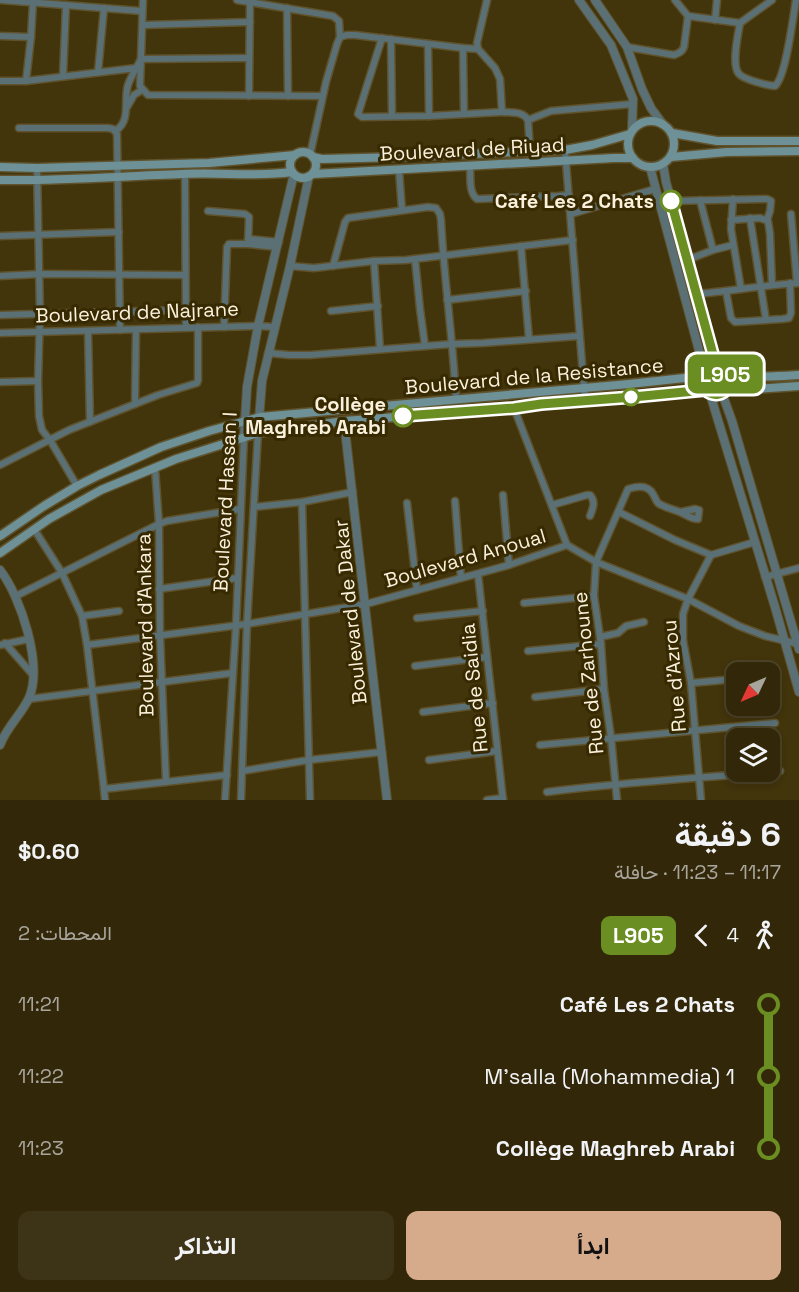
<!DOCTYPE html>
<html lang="ar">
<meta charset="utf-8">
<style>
:root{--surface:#322708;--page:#3d3316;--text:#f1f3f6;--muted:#a8a59c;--line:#4d4429;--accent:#d6ab8b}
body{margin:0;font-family:"Space Grotesk",Vazirmatn,sans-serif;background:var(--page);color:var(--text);direction:rtl;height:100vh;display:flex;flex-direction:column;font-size:22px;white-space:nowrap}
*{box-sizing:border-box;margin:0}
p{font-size:20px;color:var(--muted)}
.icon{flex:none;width:33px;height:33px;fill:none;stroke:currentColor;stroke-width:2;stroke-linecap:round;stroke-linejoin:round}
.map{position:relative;height:800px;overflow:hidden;direction:ltr}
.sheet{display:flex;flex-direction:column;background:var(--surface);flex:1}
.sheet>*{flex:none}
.badge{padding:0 12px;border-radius:9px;font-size:21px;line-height:39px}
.needle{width:39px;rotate:226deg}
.fabs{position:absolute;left:726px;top:662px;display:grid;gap:12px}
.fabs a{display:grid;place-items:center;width:54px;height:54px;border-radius:12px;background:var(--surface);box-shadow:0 3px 9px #0003,0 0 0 2px var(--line);font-size:30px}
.map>.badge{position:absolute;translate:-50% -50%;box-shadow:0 0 0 3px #fff}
.legs{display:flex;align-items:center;gap:9px;height:66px;padding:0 18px;font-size:20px}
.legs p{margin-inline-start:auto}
.head{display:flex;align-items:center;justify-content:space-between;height:102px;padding:0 18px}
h1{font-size:33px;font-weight:700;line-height:45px}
.action{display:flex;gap:12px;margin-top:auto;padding:12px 18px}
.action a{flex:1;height:69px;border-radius:12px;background:var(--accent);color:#111;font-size:24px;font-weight:700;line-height:69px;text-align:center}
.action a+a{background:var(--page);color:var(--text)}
ul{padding:0 18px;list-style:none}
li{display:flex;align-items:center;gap:21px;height:72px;font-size:22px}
li i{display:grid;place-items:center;width:9px;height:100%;margin:0 8px;background:currentColor}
li i::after{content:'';width:15px;height:15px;margin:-8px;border:4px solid;border-radius:50%;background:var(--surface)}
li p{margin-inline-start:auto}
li:first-child i{background:linear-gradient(#0000 50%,currentColor 0)}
li:last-child i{background:linear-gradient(currentColor 50%,#0000 0)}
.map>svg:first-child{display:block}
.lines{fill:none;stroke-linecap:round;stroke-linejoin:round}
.minor-casing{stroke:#5f522c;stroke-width:9}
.tertiary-casing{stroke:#5f522c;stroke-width:10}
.secondary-casing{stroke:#5f522c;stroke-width:11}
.minor{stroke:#5a7074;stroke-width:6}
.tertiary{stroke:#5a7074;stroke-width:8}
.secondary{stroke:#6d9196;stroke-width:8}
.line-1-casing{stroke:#fff;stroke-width:14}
.line-1{stroke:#6b8e23;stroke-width:9}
.stop-1-dot{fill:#fff;stroke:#6b8e23;stroke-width:3}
.labels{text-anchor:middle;stroke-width:6;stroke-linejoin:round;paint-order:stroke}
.street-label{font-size:20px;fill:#faf1dc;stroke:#372900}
.stop-label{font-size:20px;font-weight:bold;fill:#faf1dc;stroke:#372900;text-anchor:end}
</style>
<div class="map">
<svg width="799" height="800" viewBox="0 0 799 800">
<rect width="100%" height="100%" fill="#42340b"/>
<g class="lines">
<!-- minor casing -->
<g class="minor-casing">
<g id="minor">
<path d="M1,0L141,11"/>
<path d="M143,0L140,86L148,95L322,96"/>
<path d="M237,0L333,16L339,21L340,37"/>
<path d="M487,0L477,43L478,49L495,68L500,79L502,112C512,113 523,111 528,120L530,151"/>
<path d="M675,0L688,16L740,23L772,0"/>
<path d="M287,8L288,96"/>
<path d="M715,20L717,0"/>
<path d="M740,23C738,35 731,65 739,74C745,80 766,85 775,86C786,77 793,17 796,0"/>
<path d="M143,25L250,22"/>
<path d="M0,36L31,37"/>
<path d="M382,38L359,111L358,114L362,117L429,116L502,112"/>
<path d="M391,39L392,116"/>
<path d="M428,44L429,116"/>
<path d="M627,47L674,55C679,53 682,52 684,47L688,16"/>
<path d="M463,48L464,114"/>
<path d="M98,72L104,8"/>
<path d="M63,76L66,5"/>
<path d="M0,81H26L136,68"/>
<path d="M26,81L31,37L33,2"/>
<path d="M249,96L250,2"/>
<path d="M127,107L134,95L142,90"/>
<path d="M528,120L551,111L633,104"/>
<path d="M19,128H108L113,129L117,134L120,330"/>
<path d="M115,131C132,121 123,100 128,85C131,76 137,67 141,59L249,58"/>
<path d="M565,150L585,400"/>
<path d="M310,155L326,82L337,44L340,37L347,35H355L463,48L478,49"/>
<path d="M470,165C471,176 468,192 477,199L558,196L569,195"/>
<path d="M37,168L40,314L38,381L39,416L42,430L50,440L77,486"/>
<path d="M399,170L402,210"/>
<path d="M185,174L186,327"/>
<path d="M733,199L731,229L741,289"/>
<path d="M700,200L713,250"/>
<path d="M671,201L767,199L771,201L770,211L767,220"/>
<path d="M208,211L245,214L249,217L248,244H229L227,247L224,327"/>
<path d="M571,214L655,189"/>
<path d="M791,214L797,283"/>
<path d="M750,218L766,320"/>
<path d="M731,220L760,218L768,221L770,234L772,285"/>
<path d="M0,236L119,232"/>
<path d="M248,239L279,242"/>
<path d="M248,244L277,247"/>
<path d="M521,246L529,339"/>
<path d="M415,259L420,309L425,346"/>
<path d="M687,260L713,250L733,245"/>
<path d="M374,261L380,349"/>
<path d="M290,266L314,268L374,261L406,260L573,240"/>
<path d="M333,266L345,222L348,218L428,207L436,208L440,214L441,220C444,280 453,339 456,399"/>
<path d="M0,276L40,274L185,275"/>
<path d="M726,291L731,318L735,322L782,319L789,318L791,313L790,283"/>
<path d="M697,294C731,291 765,285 799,283"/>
<path d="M447,300L526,291"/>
<path d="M331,311L378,306"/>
<path d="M0,315L185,310"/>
<path d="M88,331L90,422"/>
<path d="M0,333L258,326L275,327"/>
<path d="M268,353L289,355H310L452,344L483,343L579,336"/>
<path d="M0,382L38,381"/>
<path d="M135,404L136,330"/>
<path d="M514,408L567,545"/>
<path d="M0,465L69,430L158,395L197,383L198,380V327"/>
<path d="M155,468L159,524L160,635L166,782"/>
<path d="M503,495L509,565"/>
<path d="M455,501L461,578"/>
<path d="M302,502L310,800"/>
<path d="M407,503L417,590"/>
<path d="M552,505L587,495H590C596,502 593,508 590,516"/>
<path d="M254,507L302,502L353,492"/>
<path d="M619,512L675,540L711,555L755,542"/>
<path d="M34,529L62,573L82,616L87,645L104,789L227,775"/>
<path d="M478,574L503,800"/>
<path d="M765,577L799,568"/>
<path d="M159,589L237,578"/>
<path d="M16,596L159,524L167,521L240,509"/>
<path d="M524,603L594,596"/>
<path d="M82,616L119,611"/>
<path d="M417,618L483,611"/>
<path d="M600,637L618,633L626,626L644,622"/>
<path d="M5,643L33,675"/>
<path d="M0,645L29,639"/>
<path d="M87,645L247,624L366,604L509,565L567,545L596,562L688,599L739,626L765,636L798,644"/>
<path d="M528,651L601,644"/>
<path d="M415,666L487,657"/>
<path d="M691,683L736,679"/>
<path d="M535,697L604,689"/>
<path d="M29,699L233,673"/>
<path d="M423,712L493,703"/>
<path d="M540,745L775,723"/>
<path d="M429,760L497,751"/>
<path d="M242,771L309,760L382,752"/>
<path d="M104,789L105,800"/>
<path d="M547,792C624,782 702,778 780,771"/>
<path d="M225,800L236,626L244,437"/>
<path d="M241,800L247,624L258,433"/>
<path d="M487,800L503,798"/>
<path d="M617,800L611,737L604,689L601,644L594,596L596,562L628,489C637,486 648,485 653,494C656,499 655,499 658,503C665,508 673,509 680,512C687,515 691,519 698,519L699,510L695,509L681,512"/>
<path d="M701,800L691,683L683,640V614L688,599L711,555"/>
</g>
</g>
<!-- tertiary casing -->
<g class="tertiary-casing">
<g id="tertiary">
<path d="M579,0L611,45L633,99L632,131"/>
<path d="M595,0L627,47L642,89L651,108L662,123"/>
<path d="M663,164L666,182L697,294L717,369"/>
<path d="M650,167L705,373"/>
<path d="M722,393L732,421L799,649"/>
<path d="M710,394L775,607L799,692"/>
<path d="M344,421L387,800"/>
<path d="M258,433L262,381L290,266L309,176"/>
<path d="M244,437L247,387L258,326L294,174"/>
<path d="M0,570C21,597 43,665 29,698C21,715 6,728 0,745"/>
</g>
</g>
<!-- secondary casing -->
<g class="secondary-casing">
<g id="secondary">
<circle cx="651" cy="144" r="23"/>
<path d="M672,133L717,141H799"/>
<circle cx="303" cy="165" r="13"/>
<path d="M313,157L322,159L400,157L565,150L592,145L630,134"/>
<path d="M671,157L727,152L799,151"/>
<path d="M0,167L37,168L209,163L295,155"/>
<path d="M313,174L614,158H633"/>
<path d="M0,180C61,181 122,176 183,174C220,172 256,177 292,172"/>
<path d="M799,375C770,377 744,379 717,369H712L705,373L702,383L706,391L714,395L724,391L799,386"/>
<path d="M0,536L44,506L77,486L99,475L161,447L209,431L260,417L629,384L703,376"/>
<path d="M0,553L49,519L101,490L176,459L258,433L344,421L514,408C577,399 641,397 705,390"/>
</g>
</g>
<!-- minor -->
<use href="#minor" class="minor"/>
<!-- tertiary -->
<use href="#tertiary" class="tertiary"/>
<!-- secondary -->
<use href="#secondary" class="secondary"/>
</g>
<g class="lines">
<!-- line-1 casing -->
<g class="line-1-casing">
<path id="line-1" d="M403,416L514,408L541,404L633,397L705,390C724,405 739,378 717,369L671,201"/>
</g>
<!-- line-1 -->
<use href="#line-1" class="line-1"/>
</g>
<!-- markers -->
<g class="stop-1-dot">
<circle cx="671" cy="201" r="10"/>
<circle cx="631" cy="397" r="8"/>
<circle cx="403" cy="416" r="10"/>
</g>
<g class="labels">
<!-- street labels -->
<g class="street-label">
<text transform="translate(472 149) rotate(-3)" y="7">Boulevard de Riyad</text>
<text transform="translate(137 312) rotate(-2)" y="7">Boulevard de Najrane</text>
<text transform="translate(534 376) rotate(-5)" y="7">Boulevard de la Resistance</text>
<text transform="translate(225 502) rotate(-87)" y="7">Boulevard Hassan I</text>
<text transform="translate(465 558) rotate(-16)" y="7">Boulevard Anoual</text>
<text transform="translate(350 612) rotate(-96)" y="7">Boulevard de Dakar</text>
<text transform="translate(145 625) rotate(-91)" y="7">Boulevard d'Ankara</text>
<text transform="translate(588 673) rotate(-96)" y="7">Rue de Zarhoune</text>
<text transform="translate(674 676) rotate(-95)" y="7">Rue d'Azrou</text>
<text transform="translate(474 688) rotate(-96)" y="7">Rue de Saidia</text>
</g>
<!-- stop labels -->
<g class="stop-label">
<text x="654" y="208">Café Les 2 Chats</text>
<text x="386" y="411">Collège<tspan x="386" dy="23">Maghreb Arabi</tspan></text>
</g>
</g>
</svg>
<div class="fabs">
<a><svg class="needle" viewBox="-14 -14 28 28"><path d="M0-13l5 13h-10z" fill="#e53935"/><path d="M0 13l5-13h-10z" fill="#a8a59c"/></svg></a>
<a><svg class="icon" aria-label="layers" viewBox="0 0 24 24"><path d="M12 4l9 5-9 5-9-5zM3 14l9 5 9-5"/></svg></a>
</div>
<b class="badge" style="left:725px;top:374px;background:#6b8e23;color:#fff">L905</b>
</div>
<section class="sheet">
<div class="head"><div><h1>6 دقيقة</h1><p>11:17 – 11:23 · حافلة</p></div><b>$0.60</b></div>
<div class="legs"><svg class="icon" aria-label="walk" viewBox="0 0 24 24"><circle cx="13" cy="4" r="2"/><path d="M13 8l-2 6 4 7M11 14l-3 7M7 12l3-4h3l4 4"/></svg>4<svg class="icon" aria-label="back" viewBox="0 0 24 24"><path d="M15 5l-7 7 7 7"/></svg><b class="badge" style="background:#6b8e23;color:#fff">L905</b><p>المحطات: 2</p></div>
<ul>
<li><i style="color:#6b8e23"></i><b>Café Les 2 Chats</b><p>11:21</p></li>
<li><i style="color:#6b8e23"></i><span>M'salla (Mohammedia) 1</span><p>11:22</p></li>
<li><i style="color:#6b8e23"></i><b>Collège Maghreb Arabi</b><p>11:23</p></li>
</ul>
<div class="action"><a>ابدأ</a><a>التذاكر</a></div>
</section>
